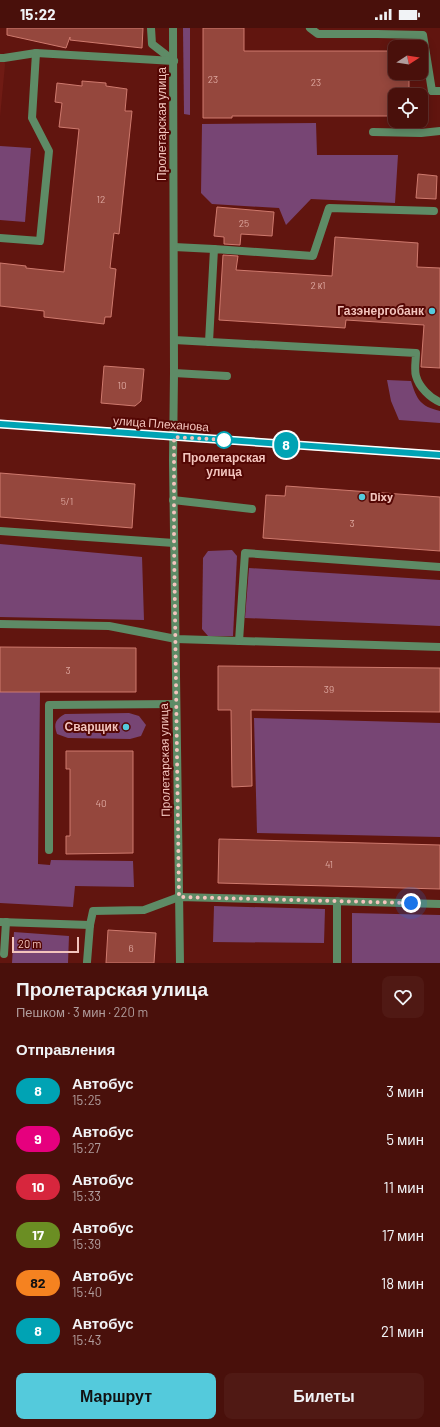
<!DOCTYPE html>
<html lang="ru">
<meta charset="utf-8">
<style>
:root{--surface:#49100b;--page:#501914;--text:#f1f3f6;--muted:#b19d9d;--line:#61302c;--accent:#54cadc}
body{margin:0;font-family:Barlow,sans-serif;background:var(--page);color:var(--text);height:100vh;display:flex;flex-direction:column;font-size:15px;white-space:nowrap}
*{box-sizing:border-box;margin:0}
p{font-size:13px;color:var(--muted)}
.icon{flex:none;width:22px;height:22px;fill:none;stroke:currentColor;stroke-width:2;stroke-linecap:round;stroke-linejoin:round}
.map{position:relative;height:935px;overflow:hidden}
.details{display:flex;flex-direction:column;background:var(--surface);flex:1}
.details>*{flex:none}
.badge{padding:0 8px;border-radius:13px;font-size:14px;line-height:26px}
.needle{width:26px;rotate:78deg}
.fabs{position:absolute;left:388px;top:12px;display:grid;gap:8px}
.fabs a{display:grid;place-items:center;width:40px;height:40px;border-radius:8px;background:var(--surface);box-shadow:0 2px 10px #0003,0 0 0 1px var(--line);font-size:20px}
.scale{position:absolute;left:12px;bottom:10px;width:67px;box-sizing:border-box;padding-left:4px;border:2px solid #f3c4bd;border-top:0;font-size:11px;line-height:14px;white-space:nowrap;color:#f3c4bd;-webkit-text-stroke:3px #540704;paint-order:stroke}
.you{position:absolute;width:20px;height:20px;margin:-10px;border:3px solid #fff;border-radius:50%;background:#1a73e8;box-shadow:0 0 0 6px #1a73e833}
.map>.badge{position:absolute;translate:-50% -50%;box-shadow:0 0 0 2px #fff}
h2{padding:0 16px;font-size:15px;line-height:36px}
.round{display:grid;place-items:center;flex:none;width:42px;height:42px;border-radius:8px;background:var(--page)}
.headline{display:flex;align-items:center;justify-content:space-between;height:68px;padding:0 16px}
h1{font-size:19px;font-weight:700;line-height:30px}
.cta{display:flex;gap:8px;margin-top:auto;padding:8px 16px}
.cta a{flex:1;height:46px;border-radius:8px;background:var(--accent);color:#111;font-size:16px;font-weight:700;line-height:46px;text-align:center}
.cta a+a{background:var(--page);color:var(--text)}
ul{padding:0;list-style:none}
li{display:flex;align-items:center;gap:12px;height:48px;padding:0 16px}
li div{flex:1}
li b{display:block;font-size:15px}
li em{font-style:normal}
li .badge{min-width:44px;font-weight:700;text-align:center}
.status{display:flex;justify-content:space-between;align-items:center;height:28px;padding:0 20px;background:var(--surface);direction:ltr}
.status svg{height:11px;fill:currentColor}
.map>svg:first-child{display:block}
.built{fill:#6f1b14}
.green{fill:#774574}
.building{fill:#95473d;stroke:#cf7a6e}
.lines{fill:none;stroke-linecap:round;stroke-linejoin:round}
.service{stroke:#5e8b66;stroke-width:8}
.minor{stroke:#5e8b66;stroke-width:8}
.secondary{stroke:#72bc80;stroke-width:8}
.line-casing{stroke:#fff;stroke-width:9}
.line{stroke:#00a3b4;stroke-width:6}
.walk{stroke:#f3c4bd;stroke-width:4;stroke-dasharray:0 7.2}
.poi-dot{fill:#54cadc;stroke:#540704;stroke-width:1.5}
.stop-dot{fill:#fff;stroke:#00a3b4;stroke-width:2}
.labels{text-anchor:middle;stroke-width:4;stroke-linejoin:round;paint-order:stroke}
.number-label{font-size:10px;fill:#dca59d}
.street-label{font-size:12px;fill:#f3c4bd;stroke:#540704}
.poi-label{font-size:12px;font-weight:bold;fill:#f3c4bd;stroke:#540704;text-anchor:end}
.stop-label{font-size:12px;font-weight:bold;fill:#f3c4bd;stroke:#540704}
</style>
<div class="status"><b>15:22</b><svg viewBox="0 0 49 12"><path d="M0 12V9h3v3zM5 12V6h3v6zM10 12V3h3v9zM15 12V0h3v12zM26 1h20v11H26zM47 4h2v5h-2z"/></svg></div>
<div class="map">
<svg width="440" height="935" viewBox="0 0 440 935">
<rect width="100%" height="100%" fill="#61150f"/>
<!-- built -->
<path class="built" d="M0,25L4,30L5,37L0,89Z"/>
<!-- green -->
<g class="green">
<path d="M183,0H190V87L184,86Z"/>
<path d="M316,95L317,127H398L395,175L311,171L286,197L279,180L212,176L201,165L202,96Z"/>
<path d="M0,118L31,120L25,194L0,192Z"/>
<path d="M387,352L411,353C417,372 420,378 440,383V395L399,392L391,373Z"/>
<path d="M0,516L142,529L144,592L0,589Z"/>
<path d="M232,522L237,528L233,608H208L202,601L203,530L208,523Z"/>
<path d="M249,540L440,552V598L245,590Z"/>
<path d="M0,664H40L38,836L50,837L51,832L133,833L134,859L75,858L73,879L0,875Z"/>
<path d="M129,685L139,688L146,697L141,708L130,711L68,710L57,706C53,695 56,691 65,686Z"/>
<path d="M254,690L440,695V809L257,805Z"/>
<path d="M214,878L325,881L324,915L213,914Z"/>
<path d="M352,885L440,887V935H352Z"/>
<path d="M14,904L69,908L68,935H12Z"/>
</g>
<!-- building -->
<g class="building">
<path d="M7,0H143L142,20L70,12V9L66,20L7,7Z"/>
<path d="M203,0H244V23H395V45H409V67H395V88H232V90H203Z"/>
<path d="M82,53L106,55V58L127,61L125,83H132L119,206L114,205L110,240L116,241L111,289H105L104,296L44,289V283L0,278V235L26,238V240L64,244L79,101L59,99L62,75L55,74L57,55L82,58Z"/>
<path d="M418,146L437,148L436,171L416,170Z"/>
<path d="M217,179L274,184L272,208L241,206L240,217L224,216V209L214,208Z"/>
<path d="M335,209L418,215L417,239L440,240V340L421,339L424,297L346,292L345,300L219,292L223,227L238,228L236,242L332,248Z"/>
<path d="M104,338L144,341L141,373L135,378L101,375Z"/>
<path d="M0,445L135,456L132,500L0,489Z"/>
<path d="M286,458L440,469V523L263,510L266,467L285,468Z"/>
<path d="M0,619L136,620V664H0Z"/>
<path d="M218,638L440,640V684L251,682L252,758L232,759L231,682H218Z"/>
<path d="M66,723H133V825L66,826V808H70V741H66Z"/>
<path d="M219,811L440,817V861L218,855Z"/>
<path d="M108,902L156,905L154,935H106Z"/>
</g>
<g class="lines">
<!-- service -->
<g class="service">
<path d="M151,0L152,16L174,33"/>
<path d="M310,0L318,6H377L423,7L432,63H440"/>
<path d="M0,30H4L36,25"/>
<path d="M373,104L421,105L440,103"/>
<path d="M0,210L40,213L49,123L32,90L36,25L174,33"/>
<path d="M174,219L214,221"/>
<path d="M174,312L416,325C416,332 414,342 416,348C419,359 430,370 440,374"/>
<path d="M209,314L214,221L313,228L329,180L434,183"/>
<path d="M174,345L227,348"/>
<path d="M173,472L252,481"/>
<path d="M0,503L174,515"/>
<path d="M0,596L109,598L176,611L440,619"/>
<path d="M239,613L245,525L440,539"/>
<path d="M49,822V677L176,676"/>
<path d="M0,894L90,897"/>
<path d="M4,926L6,894"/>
<path d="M87,934L90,897L93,883L144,882L179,869L440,876"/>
<path d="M337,935V873"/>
</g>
<!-- minor -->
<path class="minor" d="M173,0L174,345L173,432L180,935"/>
<!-- secondary -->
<path class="secondary" d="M0,396L440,427"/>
</g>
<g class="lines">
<!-- line casing -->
<g class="line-casing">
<path id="line" d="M0,396L440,427"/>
</g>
<!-- line -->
<use href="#line" class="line"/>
<!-- walk -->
<path class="walk" d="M224,412H226L174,409V515L179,869L411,875"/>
</g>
<!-- markers -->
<g class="poi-dot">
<circle cx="432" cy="283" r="4"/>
<circle cx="362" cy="469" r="4"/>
<circle cx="126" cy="699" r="4"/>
</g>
<circle class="stop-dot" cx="224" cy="412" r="8"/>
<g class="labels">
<!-- number labels -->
<g class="number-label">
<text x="213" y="55">23</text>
<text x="316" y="58">23</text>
<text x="101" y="175">12</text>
<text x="244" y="199">25</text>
<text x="318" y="261">2 к1</text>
<text x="122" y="361">10</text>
<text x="67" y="477">5/1</text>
<text x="352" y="499">3</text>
<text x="68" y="646">3</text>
<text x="329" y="665">39</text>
<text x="101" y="779">40</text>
<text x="329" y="840">41</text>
<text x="131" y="924">6</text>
</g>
<!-- street labels -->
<g class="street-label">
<text transform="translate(162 96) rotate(-90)" y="4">Пролетарская улица</text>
<text transform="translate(161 396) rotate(4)" y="4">улица Плеханова</text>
<text transform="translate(165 732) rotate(-91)" y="4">Пролетарская улица</text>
</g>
<!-- poi labels -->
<g class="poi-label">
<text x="424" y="287">Газэнергобанк</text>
<text x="370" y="473" text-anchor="start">Dixy</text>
<text x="118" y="703">Сварщик</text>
</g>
<!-- stop labels -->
<g class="stop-label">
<text x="224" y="434">Пролетарская<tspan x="224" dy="14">улица</tspan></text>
</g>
</g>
</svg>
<div class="fabs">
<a><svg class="needle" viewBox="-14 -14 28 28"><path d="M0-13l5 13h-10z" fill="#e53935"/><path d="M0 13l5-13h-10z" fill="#b19d9d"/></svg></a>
<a><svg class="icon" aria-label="locate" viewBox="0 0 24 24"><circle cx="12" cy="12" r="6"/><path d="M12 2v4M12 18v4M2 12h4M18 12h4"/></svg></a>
</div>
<div class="scale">20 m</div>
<div class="you" style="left:411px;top:875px"></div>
<b class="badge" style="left:286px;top:417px;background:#00a3b4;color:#fff">8</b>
</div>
<section class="details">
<div class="headline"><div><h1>Пролетарская улица</h1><p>Пешком · 3 мин · 220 m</p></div><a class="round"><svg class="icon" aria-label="heart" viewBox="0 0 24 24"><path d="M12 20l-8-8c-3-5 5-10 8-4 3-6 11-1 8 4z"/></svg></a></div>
<h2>Отправления</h2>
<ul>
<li><span class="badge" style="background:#00a3b4;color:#fff">8</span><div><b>Автобус</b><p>15:25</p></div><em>3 мин</em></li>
<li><span class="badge" style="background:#e6007e;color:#fff">9</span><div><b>Автобус</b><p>15:27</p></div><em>5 мин</em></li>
<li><span class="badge" style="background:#d7263d;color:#fff">10</span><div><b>Автобус</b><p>15:33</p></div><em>11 мин</em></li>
<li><span class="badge" style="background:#6b8e23;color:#fff">17</span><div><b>Автобус</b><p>15:39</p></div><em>17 мин</em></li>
<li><span class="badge" style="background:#f58220;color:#111">82</span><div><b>Автобус</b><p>15:40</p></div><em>18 мин</em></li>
<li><span class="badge" style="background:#00a3b4;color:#fff">8</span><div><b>Автобус</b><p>15:43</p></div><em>21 мин</em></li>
</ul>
<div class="cta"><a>Маршрут</a><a>Билеты</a></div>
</section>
